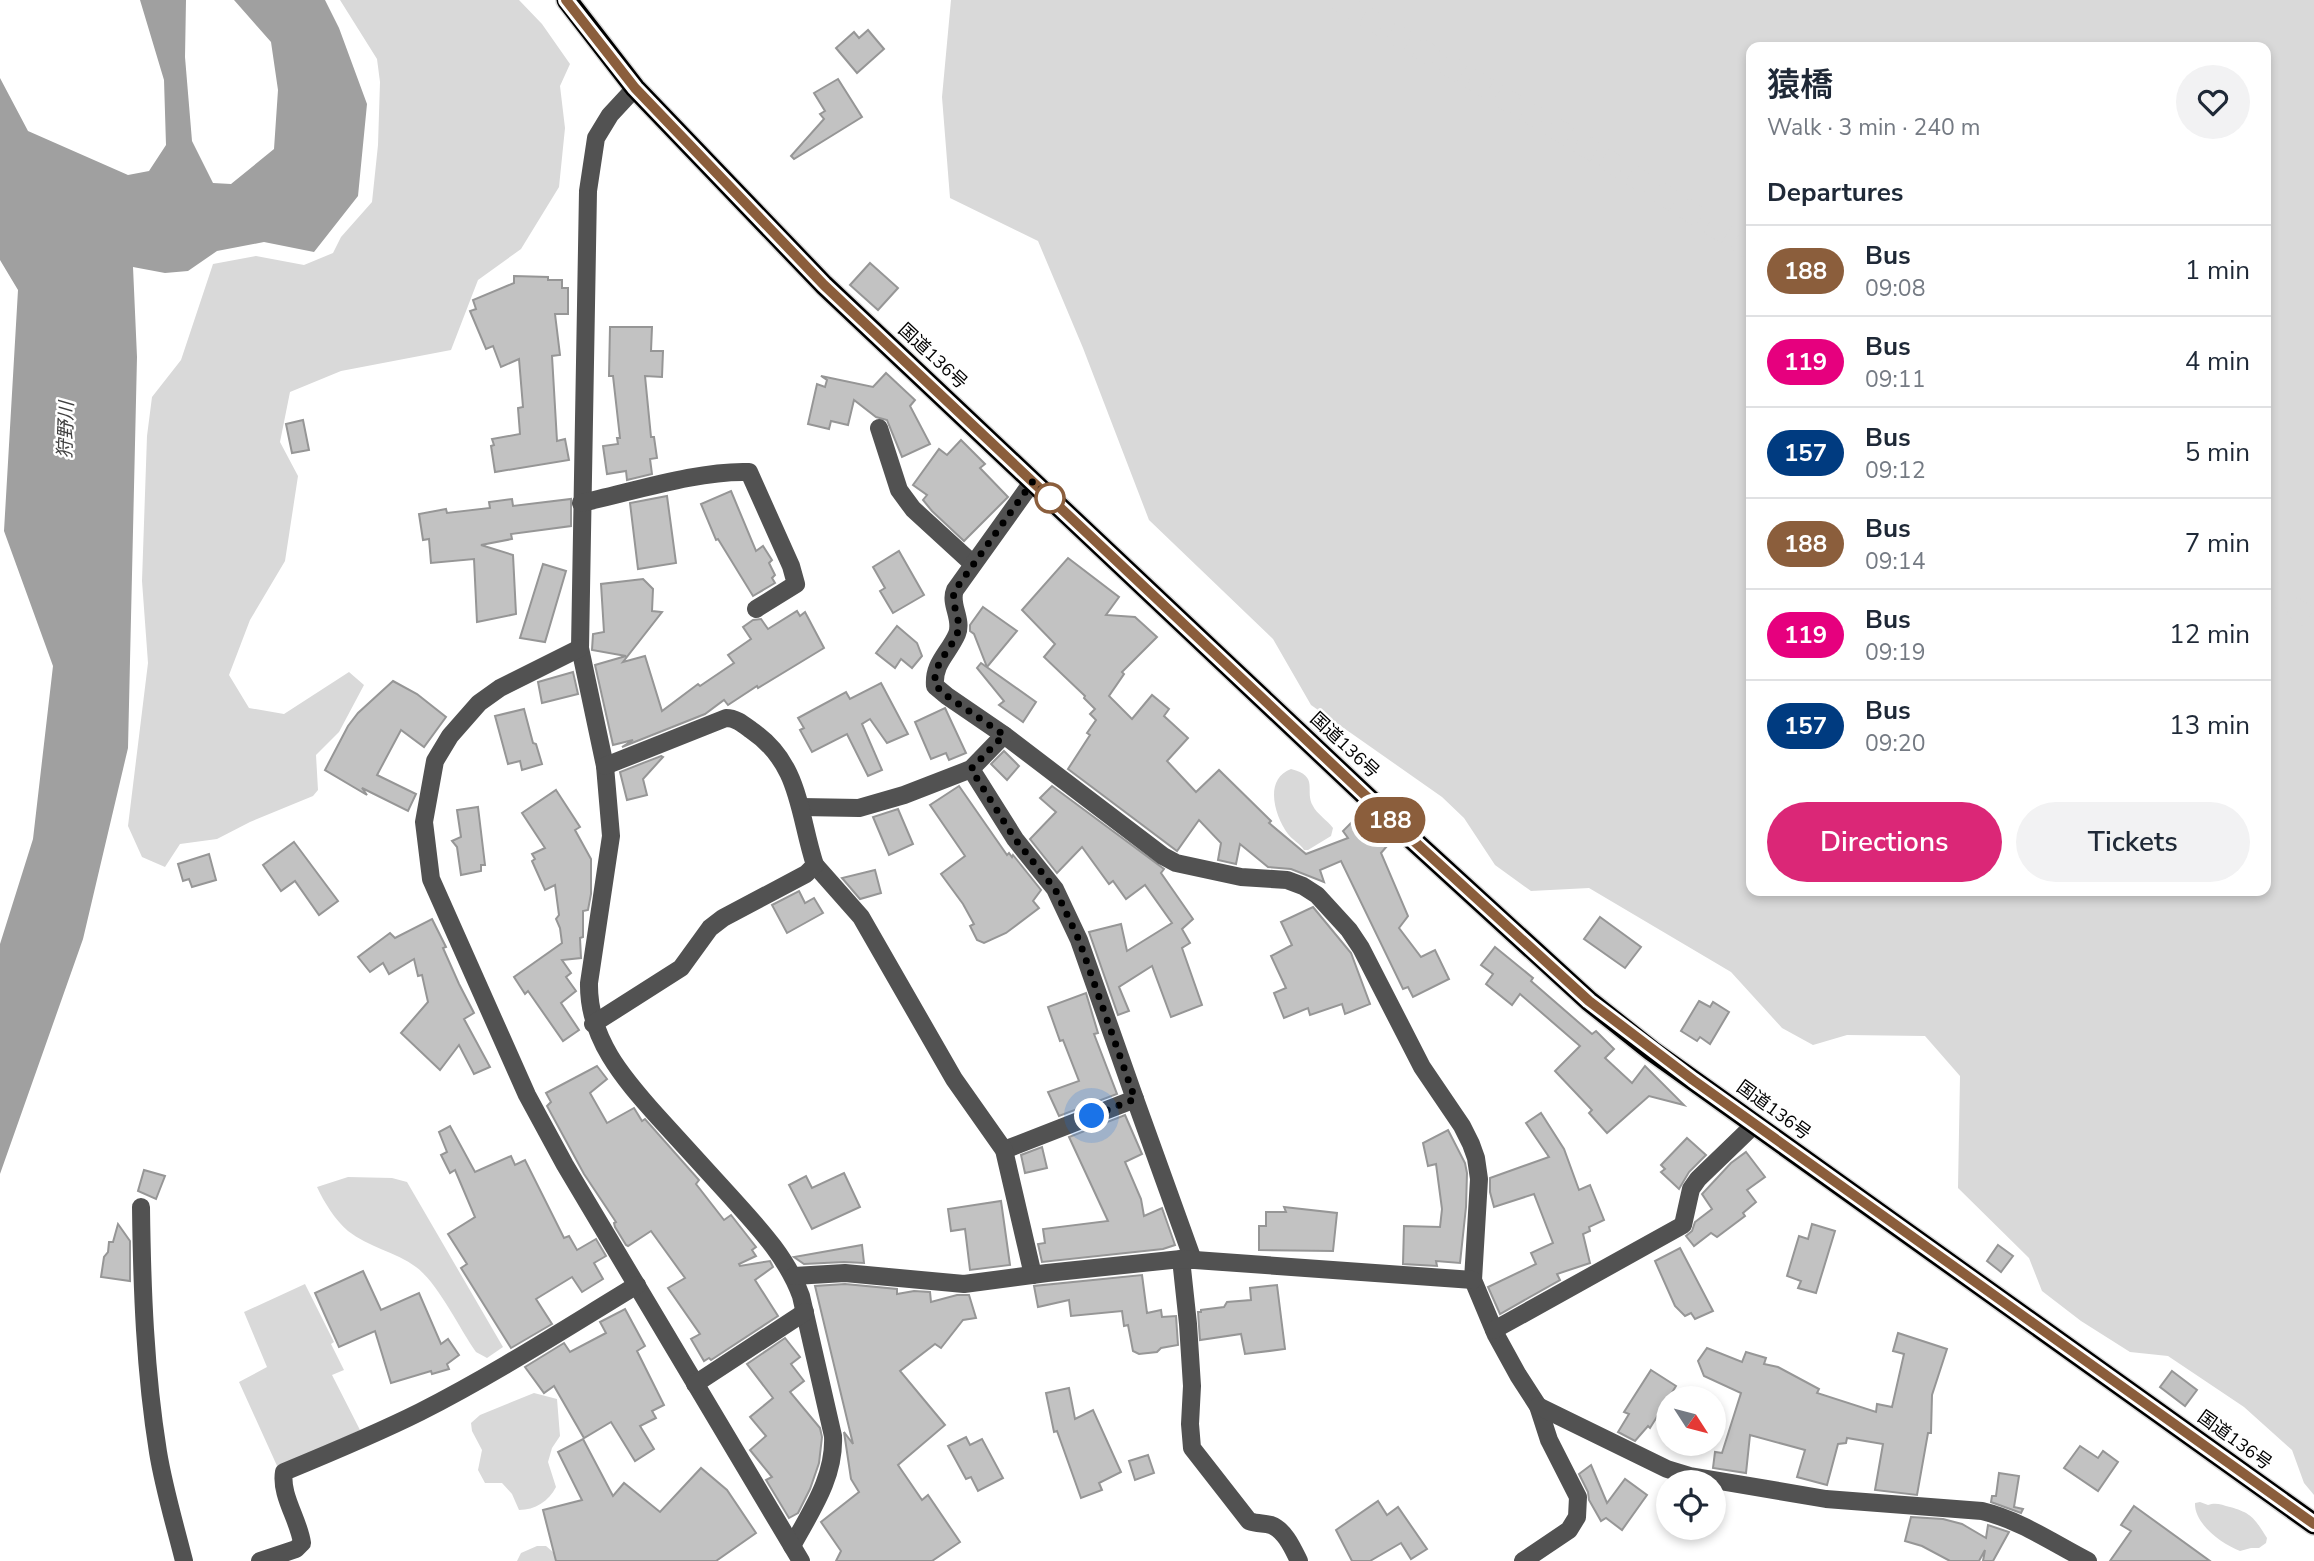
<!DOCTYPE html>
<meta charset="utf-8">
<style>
:root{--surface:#fff;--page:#f2f2f3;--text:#1f2937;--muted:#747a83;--line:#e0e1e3;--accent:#db2777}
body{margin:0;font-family:"Nunito Sans","Noto Sans JP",sans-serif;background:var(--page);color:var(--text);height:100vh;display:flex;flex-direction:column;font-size:26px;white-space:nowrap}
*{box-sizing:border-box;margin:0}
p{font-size:23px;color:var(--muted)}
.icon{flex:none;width:38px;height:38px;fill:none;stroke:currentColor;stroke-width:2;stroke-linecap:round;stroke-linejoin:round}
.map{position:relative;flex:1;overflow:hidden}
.sheet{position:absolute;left:1746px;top:42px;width:525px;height:854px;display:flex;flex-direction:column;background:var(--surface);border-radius:14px;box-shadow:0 4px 10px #0003}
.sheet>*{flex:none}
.badge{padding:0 14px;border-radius:23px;font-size:24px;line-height:46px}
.needle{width:46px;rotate:126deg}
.tools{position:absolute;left:1656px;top:1386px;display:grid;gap:14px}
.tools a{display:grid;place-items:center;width:70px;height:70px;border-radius:50%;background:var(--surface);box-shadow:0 4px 10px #0003;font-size:35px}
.you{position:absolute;width:35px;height:35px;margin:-18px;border:5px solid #fff;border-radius:50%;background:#1a73e8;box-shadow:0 0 0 10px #1a73e833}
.map>.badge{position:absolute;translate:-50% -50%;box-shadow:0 0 0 4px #fff}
h2{padding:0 21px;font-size:26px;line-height:63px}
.round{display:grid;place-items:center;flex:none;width:74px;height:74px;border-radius:37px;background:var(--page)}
.summary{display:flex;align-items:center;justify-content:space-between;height:119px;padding:0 21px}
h1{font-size:33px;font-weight:600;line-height:52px}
.cta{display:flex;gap:14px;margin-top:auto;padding:14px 21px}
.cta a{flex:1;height:80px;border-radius:42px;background:var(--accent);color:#fff;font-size:28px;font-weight:600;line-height:80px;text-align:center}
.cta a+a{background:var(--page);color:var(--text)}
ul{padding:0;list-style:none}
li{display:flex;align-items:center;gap:21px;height:91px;padding:0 21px;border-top:2px solid var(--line)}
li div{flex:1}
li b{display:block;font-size:26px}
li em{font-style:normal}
li .badge{min-width:77px;font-weight:700;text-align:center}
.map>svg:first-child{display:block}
.green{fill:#d9d9d9;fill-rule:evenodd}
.water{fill:#a0a0a0}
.building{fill:#c2c2c2;stroke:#969696;stroke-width:2}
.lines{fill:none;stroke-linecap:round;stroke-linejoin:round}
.highway-tunnel{stroke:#d9d9d9;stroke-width:21;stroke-dasharray:21 10;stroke-linecap:butt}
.highway-casing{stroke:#dbdbdb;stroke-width:24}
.minor{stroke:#525252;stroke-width:18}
.highway{stroke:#000;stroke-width:21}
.line-casing{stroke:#fff;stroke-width:16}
.line{stroke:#8b5e3c;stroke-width:10}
.walk{stroke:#000;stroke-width:7;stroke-dasharray:0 12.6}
.stop-dot{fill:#fff;stroke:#8b5e3c;stroke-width:3.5}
.labels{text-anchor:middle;stroke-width:5;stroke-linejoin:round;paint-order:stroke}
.street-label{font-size:18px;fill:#000;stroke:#fff}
.water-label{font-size:19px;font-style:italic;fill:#414141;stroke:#fff}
</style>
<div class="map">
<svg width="2314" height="1561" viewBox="0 0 2314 1561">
<rect width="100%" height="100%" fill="#fff"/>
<!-- green -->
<g class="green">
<path d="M340,0H519L542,24L570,64L560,86L565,128L559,187L521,249L478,280L451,350L341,371L290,392L280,442L298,476L285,561L250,620L229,675L249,708L284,714L349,672L364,685L339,732L316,755L318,790L313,796L250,822L217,839L180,844L165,867L142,857L128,826L148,663L142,581L147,436L152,397L181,360L213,264L256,256L304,265L333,253L341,237L372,202L378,145L380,82L377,59Z"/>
<path d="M951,0H2314V1495L2304,1483L2292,1450L2244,1407L2168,1356L2130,1352L2081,1321L2042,1291L2029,1258L1958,1188L1960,1076L1925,1036L1847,1035L1813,1045L1782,1028L1731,972L1589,888L1531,891L1495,865L1464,818L1442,797L1311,705L1273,639L1149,520L1083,348L1038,241L950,198L942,97ZM1752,47H2266V891H1752Z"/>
<path d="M1291,769C1320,776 1304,791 1313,806C1317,814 1327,820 1333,828L1331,836L1308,850H1304C1300,843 1292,840 1288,834C1274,815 1264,779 1291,769Z"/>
<path d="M348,1177L392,1178L407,1182L503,1347L487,1358L476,1352C459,1328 438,1283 416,1267C396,1252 368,1247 348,1231C335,1220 324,1202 317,1187Z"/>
<path d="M305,1284L334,1342L331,1344L344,1370L332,1375L360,1430L278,1468L239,1382L267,1367L244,1312Z"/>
<path d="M534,1393L557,1399L560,1436L552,1448L548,1462L556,1487C549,1501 535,1510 519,1510L512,1494L502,1483H485L478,1470L482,1450L472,1431L471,1423L480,1415Z"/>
<path d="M2200,1502L2208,1505C2216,1502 2222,1505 2230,1507C2252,1513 2255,1519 2267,1538L2266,1543L2259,1548H2251L2240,1551C2222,1544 2194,1524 2195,1503Z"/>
<path d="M537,1546H546L553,1552L562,1554V1561H517L521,1553Z"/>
</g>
<!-- water -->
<path class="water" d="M140,0H186L185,57L192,141L213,183L231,184L274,149L278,90L271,42L234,0H325L339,28L367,104L358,196L314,252L264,242L217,251L188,271L165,273L133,267L137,357L128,748L83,939L0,1174V944L33,839L53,666L4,531L18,290L0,260V78L28,131L128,175L149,171L166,145L164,80Z"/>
<!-- building -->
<g class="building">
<path d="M868,30L884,49L857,73L836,48L854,32L859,38Z"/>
<path d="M838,79L862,117L794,159L791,156L824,119L820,114L825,111L814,93Z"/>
<path d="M870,263L898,288L878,310L850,285Z"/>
<path d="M514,276L548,277V280H562V288H568V314H555L560,355L552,356L557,441L565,439L569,460L495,472L491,446L494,445L492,439L520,434L518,408L523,407L519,359L501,367L493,346L486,349L470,311L476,309L473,300L514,283Z"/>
<path d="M610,327H652L651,351H663L662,377L645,376L651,437H654L657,458L650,459L652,474L627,480L626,471L607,474L603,446L618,444L617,438H620L613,376H609Z"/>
<path d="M886,373L915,400L910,406L930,444L902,457L887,420L876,417L854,400L848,425L831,421L829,429L808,424L817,384L825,387L827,380L821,376L873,387Z"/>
<path d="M303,420L309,450L292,453L286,424Z"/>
<path d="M961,440L985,464L980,468L1008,497L964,541L932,511L923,500L927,495L913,485L939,449L947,455Z"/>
<path d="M731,491L756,551L763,546L772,560L769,563L775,575L772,578L775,583L753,596L718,539L716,540L701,504Z"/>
<path d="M667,496L676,563L638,569L630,503Z"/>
<path d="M512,499L513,506L571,499V526L511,534L512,539L481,545L513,555L516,614L477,622L474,559L431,563L429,539L423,540L419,514L446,509L447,513L490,508L489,502Z"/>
<path d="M899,551L924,595L893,613L880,591L885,588L873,567Z"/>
<path d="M1068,558L1119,597L1106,615L1135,617L1157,637L1122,672L1124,674L1109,696L1132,719L1152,695L1169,709L1164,716L1188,738L1167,761L1196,792L1219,770L1271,821L1269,823L1306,854L1348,838L1343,831L1356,818L1387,846L1381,853L1408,916L1399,928L1421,957L1435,950L1449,979L1413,997L1408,987L1403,989L1341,861L1320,870L1324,882L1291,869L1268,867L1240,844L1236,864L1218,860L1221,843L1199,820L1177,851L1068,769L1090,735L1087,733L1096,720L1090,714L1095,709L1084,698L1085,696L1044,657L1055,644L1022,610Z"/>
<path d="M543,564L566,571L545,642L520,638Z"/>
<path d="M643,579L653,589L652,611L662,612L623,662L645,656L662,711L698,684L700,686L734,663L728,655L751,639L743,627L753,620L761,619L768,629L797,611L800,616L805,612L824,648L758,688L757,686L728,705L724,700L705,714L622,747L633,740L613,745L595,665L626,656L592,650L593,634L604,632L601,584Z"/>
<path d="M983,607L1017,631L987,667L974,634L970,631V625Z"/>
<path d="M897,626L917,643L922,656L912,668L901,659L895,668L876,653Z"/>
<path d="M981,663L1036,702L1023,722L999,705L1004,701L977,668Z"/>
<path d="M573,672L578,694L542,703L538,682Z"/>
<path d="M393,681L417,694L446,717L424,747L401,730L377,775L416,794L408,811L362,788L367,795L325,770L348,726L358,713Z"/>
<path d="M881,683L908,734L887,743L870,719L862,724L882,770L868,776L847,734L812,752L800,730L804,728L798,718L846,692L850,699Z"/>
<path d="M945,708L966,753L949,760L946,753L931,759L915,722Z"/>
<path d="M524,709L533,743L536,744L542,764L522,770L520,761L508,764L495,716Z"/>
<path d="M1004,751L1019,766L1007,780L991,764Z"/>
<path d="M661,756L663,757L643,779L647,795L627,800L620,772Z"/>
<path d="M959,786L1007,855L1009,853L1012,857L1013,855L1041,890L1033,901L1039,908L1006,933L984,943L977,940L970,926L974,924L963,904L941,874L965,856L930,805Z"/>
<path d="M1052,786L1164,869L1161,873L1193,919L1182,929L1190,943L1182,948L1202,1005L1171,1017L1152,966L1119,987L1129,1011L1118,1015L1089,932L1121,924L1127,951L1172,923L1145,885L1126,899L1113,881L1109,884L1082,847L1057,873L1030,839L1056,812L1040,798Z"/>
<path d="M556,790L580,827L575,830L591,859V894L588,910L583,911V937L580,938L581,958L562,960L571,973L566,977L576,991L561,1003L579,1030L563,1041L528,991L525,994L514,977L562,943L560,928L556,919L559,915L555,885L545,890L532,861L535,859L532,854L545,848L522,813Z"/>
<path d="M478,807L485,865H481V871L461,875L457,847L452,841L461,837L457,810Z"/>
<path d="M898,809L913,844L889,855L873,817Z"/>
<path d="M294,842L338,901L319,915L295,881L281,891L263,865Z"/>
<path d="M209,854L216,880L192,887L189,879L183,881L178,864Z"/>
<path d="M875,870L881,893L860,899L842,878Z"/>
<path d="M799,891L805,903L814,898L823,913L787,933L772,905Z"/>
<path d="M1313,907L1351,953L1370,1004L1345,1014L1342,1004L1310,1015L1308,1008L1284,1018L1274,993L1286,988L1271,956L1292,945L1281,922Z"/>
<path d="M1600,917L1641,947L1625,968L1584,939Z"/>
<path d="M432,919L446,947L443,948L459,984L474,1013L464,1019L490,1067L474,1074L459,1045L440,1070L401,1033L428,1002L422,975L418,976L414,959L389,974L383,963L370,972L358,957L390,933L395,938Z"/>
<path d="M1495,947L1533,978L1531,981L1592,1034L1596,1031L1614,1049L1605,1058L1632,1083L1645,1066L1684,1105L1649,1096L1607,1133L1589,1113L1592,1110L1555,1071L1580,1046L1520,994L1512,1005L1486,984L1493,974L1481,965Z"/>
<path d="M1086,993L1098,1033L1094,1034L1117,1094L1059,1116L1048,1092L1079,1081L1063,1040L1060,1041L1048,1007Z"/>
<path d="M1699,1001L1710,1007L1713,1002L1729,1012L1710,1044L1700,1037L1697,1041L1681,1031Z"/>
<path d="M597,1066L607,1079L590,1093L607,1123L634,1108L642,1121L645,1119L699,1180L696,1184L724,1220L731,1215L756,1247L752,1250L756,1256L739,1264L740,1266L770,1261L773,1267L755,1280L778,1316L711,1360L709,1358L704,1361L691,1339L700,1334L668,1288L685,1278L651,1231L628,1246L626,1245L615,1227L614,1223L616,1222L584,1174L547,1106L551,1102L546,1093Z"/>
<path d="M1541,1113L1564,1149L1579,1190L1590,1185L1604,1220L1589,1227L1590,1231L1583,1234L1590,1263L1557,1274L1560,1280L1500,1314L1488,1287L1536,1264L1531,1253L1553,1243L1534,1194L1494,1207L1490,1192V1178L1549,1157L1526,1123Z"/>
<path d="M1125,1115L1142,1154L1125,1162L1141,1199L1144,1216L1162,1208L1175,1245L1163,1249L1042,1262L1038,1244L1045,1243L1043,1229L1108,1221L1069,1137Z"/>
<path d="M450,1126L475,1172L511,1156L515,1165L525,1160L564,1238L569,1236L577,1250L596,1239L606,1256L594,1263L603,1279L582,1292L572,1277L536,1299L552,1324L511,1348L461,1268L467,1264L448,1234L475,1217L455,1170L450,1173L441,1155L447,1152L439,1132Z"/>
<path d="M1448,1130L1465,1163L1467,1173L1466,1207L1460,1263L1436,1261L1437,1266L1403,1264L1404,1226L1440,1227L1442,1209L1436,1164L1428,1166L1423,1143Z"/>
<path d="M1687,1138L1706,1155L1689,1172L1679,1189L1661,1172L1665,1169L1661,1165Z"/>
<path d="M1042,1147L1047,1168L1025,1173L1021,1155Z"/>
<path d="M1746,1152L1765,1177L1747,1190L1756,1202L1743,1213L1745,1216L1717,1237L1711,1233L1694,1246L1686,1236L1692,1231L1695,1222L1712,1209L1702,1194L1731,1163Z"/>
<path d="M144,1170L165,1176L156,1199L138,1191Z"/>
<path d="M844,1173L860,1207L812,1229L789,1185L806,1176L812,1188Z"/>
<path d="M1001,1201L1010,1265L970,1270L965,1229L951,1231L948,1209Z"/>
<path d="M1284,1207L1337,1213L1333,1251L1259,1250V1226H1266V1212H1286Z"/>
<path d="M118,1224L130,1241V1281L101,1277L104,1257L108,1252L109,1242H113Z"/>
<path d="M1812,1224L1835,1231L1816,1293L1798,1288L1801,1281L1787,1276L1799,1236L1808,1239Z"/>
<path d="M862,1245L864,1263L844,1262L804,1264L794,1257Z"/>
<path d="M1998,1245L2013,1256L2001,1272L1987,1261Z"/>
<path d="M1680,1248L1713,1311L1695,1319L1691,1313L1685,1316L1675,1306L1655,1261Z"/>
<path d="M363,1271L381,1310L419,1293L441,1344L448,1339L459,1355L447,1364L449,1369L432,1374L431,1371L391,1383L375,1331L339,1347L315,1293Z"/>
<path d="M1142,1275L1147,1313L1161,1310L1162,1317L1176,1316L1178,1345L1161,1348L1157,1352L1139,1354L1133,1351L1128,1325L1124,1326L1122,1311L1071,1316L1069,1300L1038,1307L1034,1286Z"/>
<path d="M845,1284L897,1289V1294L914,1291L930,1292L931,1302L957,1295H969L976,1318L963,1320L941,1348L935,1344L900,1371L945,1425L898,1465L922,1500L928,1495L960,1542L932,1561H836L841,1551L821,1522L859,1492L851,1479L844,1432L853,1444L815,1286Z"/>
<path d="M1277,1285L1285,1349L1245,1354L1241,1334L1200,1340L1198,1312H1201V1310L1224,1307L1227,1302L1251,1300L1250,1288Z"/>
<path d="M625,1309L645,1346L637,1351L664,1405L652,1411L656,1418L640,1426L654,1449L635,1461L611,1422L584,1438L554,1386L544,1393L525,1367L564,1343L570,1352L606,1333L600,1322Z"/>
<path d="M1898,1333L1947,1349L1932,1395L1931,1433H1928L1917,1495L1875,1490L1883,1444L1847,1438L1846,1443L1838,1444L1827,1485L1797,1477L1805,1450L1750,1435L1746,1473L1713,1468L1715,1452L1722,1453L1741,1393L1704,1376L1698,1361L1707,1348L1742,1362L1746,1352L1766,1358L1764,1364L1778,1367L1819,1389L1817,1393L1876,1412L1877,1404L1892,1407L1904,1354L1893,1351Z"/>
<path d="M785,1338L800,1357L791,1364L804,1381L790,1392L820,1428L822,1437L819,1463L810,1489L798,1513L789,1518L766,1480L772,1477L750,1450L766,1436L750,1417L773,1398L747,1364Z"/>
<path d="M1651,1370L1676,1386L1650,1428L1648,1426L1635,1441L1618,1432L1629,1414L1624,1412Z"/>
<path d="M2172,1371L2197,1390L2185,1406L2160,1387Z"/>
<path d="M1069,1388L1075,1419L1093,1410L1121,1472L1099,1483L1102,1490L1081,1498L1057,1431L1054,1432L1046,1393Z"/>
<path d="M966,1437L970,1445L982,1439L1003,1478L978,1491L971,1477L966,1479L948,1446Z"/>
<path d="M583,1439L613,1496L624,1483L660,1512L701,1468L727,1490L756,1533L716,1561H556L543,1510L582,1500L558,1452Z"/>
<path d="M2080,1446L2098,1458L2103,1451L2118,1462L2098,1491L2064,1468Z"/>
<path d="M1148,1455L1154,1473L1135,1480L1129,1461Z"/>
<path d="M1591,1465L1607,1503L1625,1479L1647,1495L1622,1530L1606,1518L1601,1521L1589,1500L1588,1492L1579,1474Z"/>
<path d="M1999,1473L2019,1476L2014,1507L2023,1509L2021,1513L1991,1502L1992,1496H1996Z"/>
<path d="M1378,1501L1387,1515L1398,1507L1427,1549L1411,1559L1401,1543L1370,1561H1352L1336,1530Z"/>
<path d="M2134,1506L2210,1561H2110L2131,1531L2121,1525Z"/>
<path d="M1911,1517L1943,1519L1962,1524L1986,1538L1988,1525L2009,1532L1993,1561H1983L1985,1550L1979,1561H1950L1922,1546L1905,1541Z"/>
</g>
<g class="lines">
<!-- highway-tunnel -->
<g class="highway-tunnel">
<path d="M1337,0L1582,144L1752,250"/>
<path d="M2266,588L2314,621"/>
</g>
<!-- highway casing -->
<g class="highway-casing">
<path id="highway" d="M567,0L635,88L824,285L1403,831L1589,1001L1652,1051L2314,1524"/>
</g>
<!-- minor -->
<g class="minor">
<path d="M635,88L610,115L596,138L588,191L580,648L605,766L611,836L589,983C588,1038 623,1078 658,1117C682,1143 706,1170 730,1196C757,1226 787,1257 801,1296L833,1436C835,1477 811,1511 792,1546"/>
<path d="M879,428L899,490L913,509L973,564"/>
<path d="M1033,481L955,590C949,604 963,619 957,634C949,653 933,663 935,686L947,696L1004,735L1163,856L1176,863L1241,877L1287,880L1303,886L1317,895L1349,930L1361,948L1422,1067L1462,1126L1471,1144L1476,1158L1479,1179L1473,1280L1496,1335L1518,1375L1538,1406L1549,1440L1578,1497L1577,1517L1569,1530L1523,1561"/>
<path d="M581,503C632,492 699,470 749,472L791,566L796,584L756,609"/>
<path d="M580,648L500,688L479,703L450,736L435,761L424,822L431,879L527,1095L565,1165L801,1561"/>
<path d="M971,769L1015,839L1055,889L1079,940L1135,1099L1004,1150"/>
<path d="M801,807L859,808L904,795L971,769L1004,735"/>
<path d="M815,865L861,917L954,1079L1004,1150L1033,1275"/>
<path d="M593,1024L681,968L710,928L723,918L806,874L815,865C798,813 801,764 751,730C743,724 736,718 726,718L605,766"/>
<path d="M1135,1099L1193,1260"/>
<path d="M141,1207C142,1289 145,1371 158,1452C164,1489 175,1525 184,1561"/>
<path d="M1181,1259L1188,1324L1192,1386L1190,1424L1192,1448L1249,1521C1257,1524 1264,1523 1271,1525C1285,1530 1293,1549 1299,1561"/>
<path d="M794,1276L845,1273L964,1284L1047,1273L1181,1259L1473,1280"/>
<path d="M1494,1330L1683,1225L1691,1189L1698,1179L1755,1124"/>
<path d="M695,1384L805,1312"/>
<path d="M1538,1406L1667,1469L1690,1476L1826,1499L1982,1511C2020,1520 2053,1543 2088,1561"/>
<path d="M260,1561L296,1549L302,1543C299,1520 280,1495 284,1472C330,1453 376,1434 420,1412C495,1374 566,1328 637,1285"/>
</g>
<!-- highway -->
<use href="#highway" class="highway"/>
</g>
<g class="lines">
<!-- line casing -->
<g class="line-casing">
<path id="line" d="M566,0L635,88L824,285L1403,831L1589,1001L1693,1080L2314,1524"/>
</g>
<!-- line -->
<use href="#line" class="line"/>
<!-- walk -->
<path class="walk" d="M1050,498L1033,481L955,590C949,604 963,619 957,634C949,653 933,663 935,685L947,696L1004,735L971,769L1015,839L1055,889L1079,940L1135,1099L1092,1116"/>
</g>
<!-- markers -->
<circle class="stop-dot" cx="1050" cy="498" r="14"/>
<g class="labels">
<!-- street labels -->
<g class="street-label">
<text transform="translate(933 356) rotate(43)" y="6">国道136号</text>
<text transform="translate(1345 745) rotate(43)" y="6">国道136号</text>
<text transform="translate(1774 1110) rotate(36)" y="6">国道136号</text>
<text transform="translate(2235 1440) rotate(36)" y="6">国道136号</text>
</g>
<!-- water labels -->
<g class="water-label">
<text transform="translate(65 430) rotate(-88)" y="7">狩野川</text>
</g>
</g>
</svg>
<div class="tools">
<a><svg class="needle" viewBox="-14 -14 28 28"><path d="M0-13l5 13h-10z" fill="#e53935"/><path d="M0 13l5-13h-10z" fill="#747a83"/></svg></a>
<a><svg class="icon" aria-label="locate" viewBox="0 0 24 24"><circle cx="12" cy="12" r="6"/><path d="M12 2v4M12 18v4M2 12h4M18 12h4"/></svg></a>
</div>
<div class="you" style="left:1092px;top:1116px"></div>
<b class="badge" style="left:1390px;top:820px;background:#8b5e3c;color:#fff">188</b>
<section class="sheet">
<div class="summary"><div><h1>猿橋</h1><p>Walk · 3 min · 240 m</p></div><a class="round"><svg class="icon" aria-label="heart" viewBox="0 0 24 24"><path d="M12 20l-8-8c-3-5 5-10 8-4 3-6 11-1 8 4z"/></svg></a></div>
<h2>Departures</h2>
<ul>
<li><span class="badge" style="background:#8b5e3c;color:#fff">188</span><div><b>Bus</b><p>09:08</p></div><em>1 min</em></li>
<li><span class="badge" style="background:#e6007e;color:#fff">119</span><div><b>Bus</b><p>09:11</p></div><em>4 min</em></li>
<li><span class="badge" style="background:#003b80;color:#fff">157</span><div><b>Bus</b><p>09:12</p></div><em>5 min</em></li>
<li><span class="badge" style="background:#8b5e3c;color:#fff">188</span><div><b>Bus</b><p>09:14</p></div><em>7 min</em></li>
<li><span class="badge" style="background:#e6007e;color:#fff">119</span><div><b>Bus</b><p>09:19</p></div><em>12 min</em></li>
<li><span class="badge" style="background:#003b80;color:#fff">157</span><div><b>Bus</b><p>09:20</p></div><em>13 min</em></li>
</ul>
<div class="cta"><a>Directions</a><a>Tickets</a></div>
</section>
</div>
